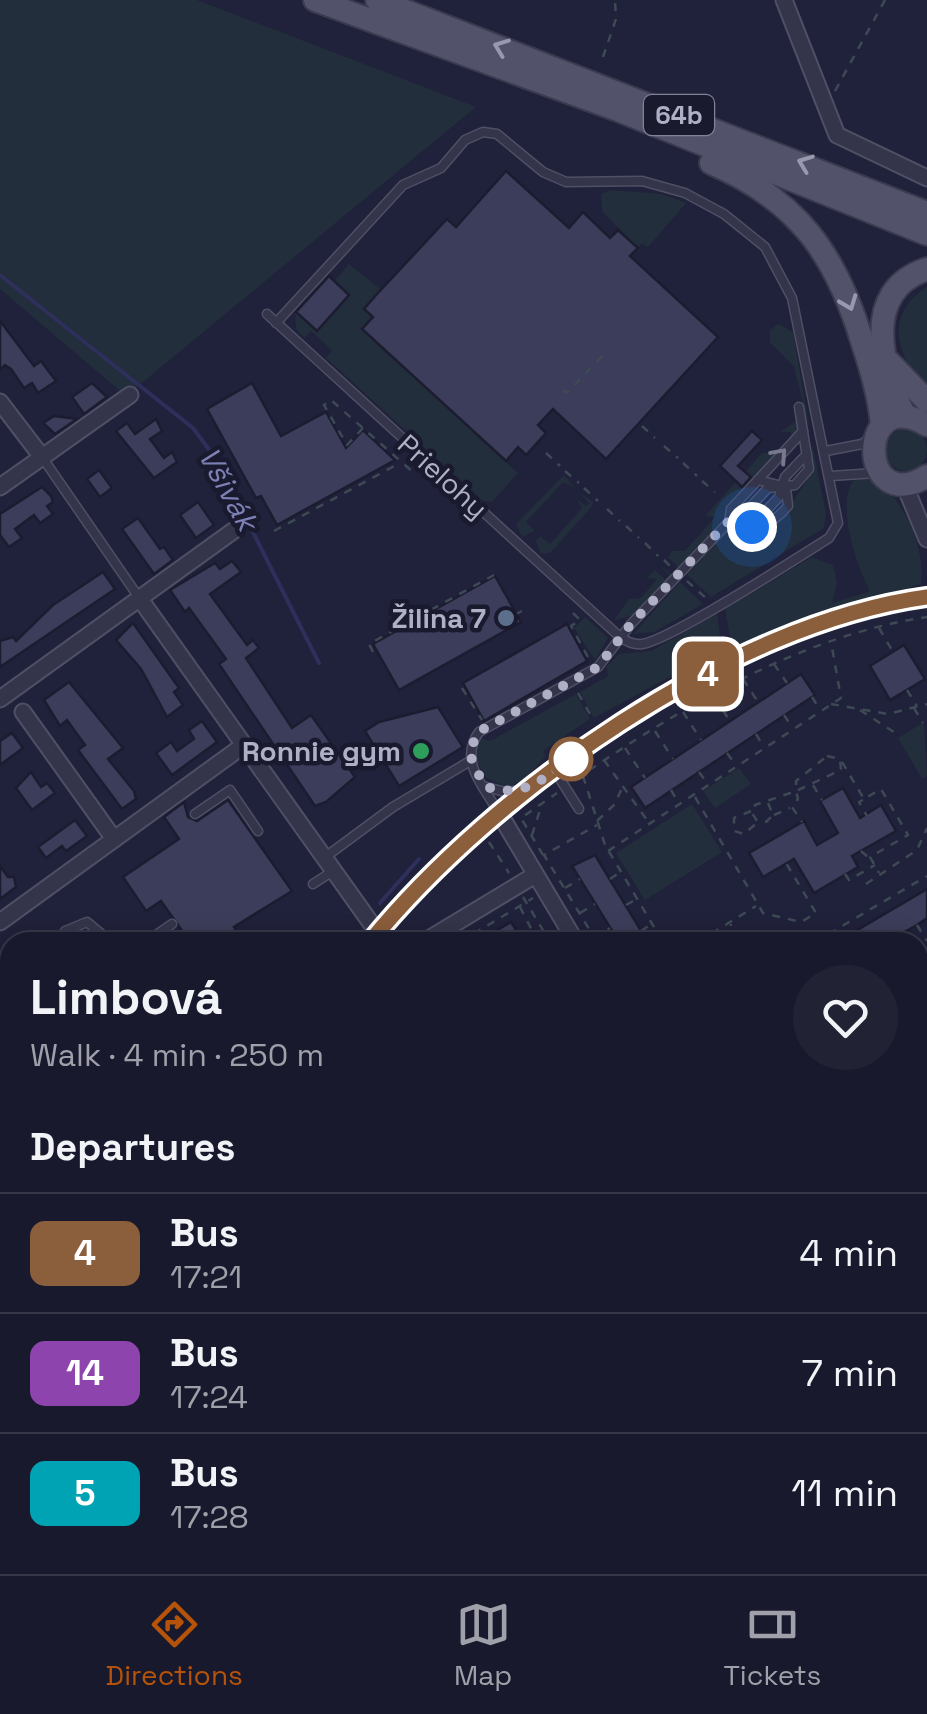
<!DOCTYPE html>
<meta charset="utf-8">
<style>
:root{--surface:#18192c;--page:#212234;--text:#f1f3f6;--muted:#9fa0a9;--line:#363848;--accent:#b45309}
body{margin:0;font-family:"Space Grotesk",sans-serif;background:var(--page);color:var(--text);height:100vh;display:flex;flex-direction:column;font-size:38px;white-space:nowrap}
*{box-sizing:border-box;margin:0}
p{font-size:32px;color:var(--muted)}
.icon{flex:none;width:55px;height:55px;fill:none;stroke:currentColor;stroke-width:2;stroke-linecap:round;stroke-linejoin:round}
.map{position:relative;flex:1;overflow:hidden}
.details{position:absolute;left:0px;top:932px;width:928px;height:642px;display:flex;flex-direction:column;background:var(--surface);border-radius:30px 30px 0 0;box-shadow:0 5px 25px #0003,0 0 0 2px var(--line)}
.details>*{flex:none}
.badge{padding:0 20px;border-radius:15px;font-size:35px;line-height:65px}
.you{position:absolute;width:50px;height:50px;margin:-25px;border:8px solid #fff;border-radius:50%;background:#1a73e8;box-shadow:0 0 0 15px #1a73e833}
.map>.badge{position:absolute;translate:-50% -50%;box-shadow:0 0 0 5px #fff}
h2{padding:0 30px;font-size:38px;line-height:90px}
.round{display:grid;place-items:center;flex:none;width:105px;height:105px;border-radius:52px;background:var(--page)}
.head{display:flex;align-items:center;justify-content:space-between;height:170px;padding:0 30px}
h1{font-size:48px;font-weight:800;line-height:75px}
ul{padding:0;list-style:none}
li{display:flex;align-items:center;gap:30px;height:120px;padding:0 30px;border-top:2px solid var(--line)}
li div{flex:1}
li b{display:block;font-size:38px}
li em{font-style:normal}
li .badge{min-width:110px;font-weight:700;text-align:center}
.menu{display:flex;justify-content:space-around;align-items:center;height:140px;border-top:2px solid var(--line);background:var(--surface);font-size:28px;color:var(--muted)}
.menu a{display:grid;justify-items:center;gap:5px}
.menu .current{color:var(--accent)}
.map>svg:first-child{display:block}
.green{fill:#222e3b}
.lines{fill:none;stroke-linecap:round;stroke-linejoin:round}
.stream{stroke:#2e2f5b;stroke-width:4}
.building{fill:#3c3d5a;stroke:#1c1c31;stroke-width:2.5}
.service-casing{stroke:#4f4f65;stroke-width:11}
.minor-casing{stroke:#4f4f65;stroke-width:19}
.primary-casing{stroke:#3b3b50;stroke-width:26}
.path{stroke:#3d4a55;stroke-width:2.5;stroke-dasharray:8 8;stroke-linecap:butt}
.service{stroke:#34354a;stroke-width:8}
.minor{stroke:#34354a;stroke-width:15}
.primary{stroke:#52536a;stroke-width:22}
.oneway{stroke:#9898af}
.oneway2{stroke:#78788e}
.line-casing{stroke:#fff;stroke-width:22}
.line{stroke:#8b5e3c;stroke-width:15}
.walk{stroke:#afafc6;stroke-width:10;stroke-dasharray:0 18}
.service-dot{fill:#5c6f8a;stroke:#1a1a2f;stroke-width:4}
.leisure-dot{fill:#2e9e5b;stroke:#1a1a2f;stroke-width:4}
.stop-dot{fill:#fff;stroke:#8b5e3c;stroke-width:5}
.labels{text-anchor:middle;stroke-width:9;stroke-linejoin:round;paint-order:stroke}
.shield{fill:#1a1a2f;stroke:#828299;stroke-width:2.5}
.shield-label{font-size:25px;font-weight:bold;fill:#afafc6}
.street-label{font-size:28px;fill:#afafc6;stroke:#1a1a2f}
.poi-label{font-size:28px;font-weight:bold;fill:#afafc6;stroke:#1a1a2f;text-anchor:end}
.water-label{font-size:30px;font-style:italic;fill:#7d80b4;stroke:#1a1a2f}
</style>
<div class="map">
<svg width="927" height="1574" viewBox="0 0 927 1574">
<rect width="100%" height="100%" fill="#20213a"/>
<!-- green -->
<g class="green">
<path d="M0,0H197L476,107L126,396L0,289Z"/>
<path d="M610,190L662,194L686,203L648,247L642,243L638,248L602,211L601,194Z"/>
<path d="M349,264L391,298L362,330L518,473L492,502L483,501L326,358L332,350L311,331L304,338L296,329L295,311L317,330L349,295L334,281Z"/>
<path d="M927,287V389C896,357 883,314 927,287Z"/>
<path d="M778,324L793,332L810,431L794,367L770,342V330Z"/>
<path d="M797,420V432L731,505L726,519L679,568L668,557L672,551H685L715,517L705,516L762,453H776L791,436V432H780Z"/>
<circle cx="906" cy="450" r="21"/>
<path d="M812,443L826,513L824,528L711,597L687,575L729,529L761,532L777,525L813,471Z"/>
<path d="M564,475L575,488L563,482L526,522L535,531L522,537L516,524Z"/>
<path d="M867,477C901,487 927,551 921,584L825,613L717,660L730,638L725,609L812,557L833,565L837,583L832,603L870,591C857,568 836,505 853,481Z"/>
<path d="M580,493L593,502V505L550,553L541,554L536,541L540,536L550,544L582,508L576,498L586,506L589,503Z"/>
<path d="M659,565L673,575L636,615L614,620L629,599L641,598L657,579L647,578L655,570L665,579L669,575Z"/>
<path d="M680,582L703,604L654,632L633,634Z"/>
<path d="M717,614L720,636L712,654L594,718L580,692L608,676L606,667L619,654L651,651Z"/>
<path d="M585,617L608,638L595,660L574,628Z"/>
<path d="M576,694L590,719L543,751L546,756L523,781L506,787L486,778L475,757L481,738L490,741Z"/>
<path d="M924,722L927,776L922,779L898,738Z"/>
<path d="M739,768L751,784L715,808L703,791Z"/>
<path d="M692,804L722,852L645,900L616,853Z"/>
<path d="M0,1317L10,1319V1537L0,1528Z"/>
<path d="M41,1565H99L107,1574H51Z"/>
</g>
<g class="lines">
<!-- stream -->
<g class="stream">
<path d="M0,275L193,428L216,459L319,663"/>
<path d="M380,903L419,859"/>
</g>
</g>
<!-- building -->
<g class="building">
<path d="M506,171L569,228L583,212L610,238L618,230L638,248L630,256L718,337L606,459L553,409L538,425L546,433L526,455L518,447L506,461L362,329L373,317L364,309L377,294L447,219L456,227Z"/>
<path d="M329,276L349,295L317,331L296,312Z"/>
<path d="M0,321L34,366L41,361L56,381L38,393L32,383L24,388L11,369L5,365L0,370Z"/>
<path d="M92,383L107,397L84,414L72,397Z"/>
<path d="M252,383L281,436L326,412L346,448L363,430L395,460L277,525L261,496L256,498L207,409Z"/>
<path d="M54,416L77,419L55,434L43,423Z"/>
<path d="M156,419L162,431L150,439L164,458L172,452L177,462L154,478L116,431L127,423L135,434Z"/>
<path d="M752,431L762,440L738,466L751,477L742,487L720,466Z"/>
<path d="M99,470L112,488L100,497L87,479Z"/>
<path d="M42,487L51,496L53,502L47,506L53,514L40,523L34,515L15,529L22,538L9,547L0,535V514Z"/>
<path d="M198,502L214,525L196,538L180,515Z"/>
<path d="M138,518L160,549L164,547L173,560L154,574L122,529Z"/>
<path d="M232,561L241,572L210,594L247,645L253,640L259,648L246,658L292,728L311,715L355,777L326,802L315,806L219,664L226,659L189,608L185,612L170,590L215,563L220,569Z"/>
<path d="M103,572L115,589L0,667V641L13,637L16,641L53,605Z"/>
<path d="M495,576L521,622L399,690L373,644Z"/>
<path d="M133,623L179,688L174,692L183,705L167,717L141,669L116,640Z"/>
<path d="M567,624L587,661L484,721L463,683Z"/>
<path d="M904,645L925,679L890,700L870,666Z"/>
<path d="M801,674L815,695L645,808L631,787Z"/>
<path d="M69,682L123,748L108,759L134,791L136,799L122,809L78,750L85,745L67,720L60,726L44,700Z"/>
<path d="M438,707L463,747L399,786L365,731L379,722Z"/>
<path d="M202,721L217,742L172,775L156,753L171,742L177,751L194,739L189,730Z"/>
<path d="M12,733L23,748L0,765V741Z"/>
<path d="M31,772L41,787L47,783L55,793L32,810L16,788Z"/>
<path d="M843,788L860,818L881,805L896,831L852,856L858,867L814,893L794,859L763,877L749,853L804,821L817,845L838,833L820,801Z"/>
<path d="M228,800L292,891L234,927L244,942H190L161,901L146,911L123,877L179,839L164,817L184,802L188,817L197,821Z"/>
<path d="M75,820L87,836L66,851L62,846L46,858L38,847Z"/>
<path d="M595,855L626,906L648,942H619L572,866Z"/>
<path d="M0,866L8,877H14L16,887L0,899Z"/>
<path d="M927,889V918L917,925L886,942H837Z"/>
<path d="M511,922L524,942H477Z"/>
</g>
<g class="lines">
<!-- service casing -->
<g class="service-casing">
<g id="service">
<path d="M267,314L620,637C627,642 633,645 642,644C669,641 797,558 829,538L838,523L792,298L765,247L724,214L685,193L642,181L566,182L543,172L497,134L483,132L465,140L441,168L403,185L276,323"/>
<path d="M826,451L862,444L873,436"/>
<path d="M42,457L140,599"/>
<path d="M831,476L876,473"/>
<path d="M758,480L803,431"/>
<path d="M732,523C760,529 769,528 788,506L786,487"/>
<path d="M735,523L768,488L795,485L809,469L799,407"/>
<path d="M751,527L779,497L785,477L807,454"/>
<path d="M555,771L579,809"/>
<path d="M483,786L505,792L522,790"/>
<path d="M499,813C484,787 458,761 479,732L598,667L631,624L729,522L731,509L758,480L786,487"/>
<path d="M195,814L230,790L258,831"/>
<path d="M324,858L393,807L470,761"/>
<path d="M313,884L333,871"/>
<path d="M60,942L65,931L87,922L111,942"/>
<path d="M146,942L172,924"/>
</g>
</g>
<!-- minor casing -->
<g class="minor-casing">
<g id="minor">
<path d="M784,0L837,135L927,178"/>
<path d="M0,402L42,457"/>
<path d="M904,484L927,539"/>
<path d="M0,487L130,395"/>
<path d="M140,599L378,933"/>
<path d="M0,699L233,531"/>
<path d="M23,712L114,839"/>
<path d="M499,813L576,942"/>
<path d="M0,922L244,745"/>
<path d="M370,942C494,789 729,624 927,597"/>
<path d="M424,942L535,875"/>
<path d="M918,967L927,961"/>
<path d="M111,1565L119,1574"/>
<path d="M178,1565L187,1574"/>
<path d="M876,1565L882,1574"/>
<path d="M333,1574L348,1565"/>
</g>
</g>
<!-- primary casing -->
<g class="primary-casing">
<g id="primary">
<path d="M315,0L618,110L927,234"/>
<path d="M377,0L927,213"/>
<path d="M711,163C798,200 836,254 863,344C872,371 880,398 882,426"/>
<path d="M886,359L927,401"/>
<path d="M905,417C883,370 859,291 927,269"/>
<path d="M927,425C856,382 857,519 927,476"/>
</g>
</g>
<!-- path -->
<g class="path">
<path d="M603,57L616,19L615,0"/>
<path d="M835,91L885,0"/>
<path d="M563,390L567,393L603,355L599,351"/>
<path d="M642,426L655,438"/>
<path d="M363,428L347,445L324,405L331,400L414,473"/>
<path d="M664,446L678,458"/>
<path d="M546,453L560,466"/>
<path d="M683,463L697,476"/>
<path d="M565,471L579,483"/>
<path d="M702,481L715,492"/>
<path d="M584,488L598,501"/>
<path d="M607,509L620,521"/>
<path d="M626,526L639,538"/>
<path d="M274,531L400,463"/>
<path d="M645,543L658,556"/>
<path d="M664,560L672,568"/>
<path d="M687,581L707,599"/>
<path d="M573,613L580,620L571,626L589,659"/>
<path d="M516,614L522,611"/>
<path d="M879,628L893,652"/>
<path d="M373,652L369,644L494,575"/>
<path d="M774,664L787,683"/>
<path d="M743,679L758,702"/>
<path d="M462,688L482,720"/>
<path d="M907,690L917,706"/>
<path d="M578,693L594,721"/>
<path d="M714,697L730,721"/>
<path d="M812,697L819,708"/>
<path d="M831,704L888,714L927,704"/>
<path d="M914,708L923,723"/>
<path d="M860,710L900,736"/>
<path d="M683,712L701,740"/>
<path d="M784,715L792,727"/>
<path d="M655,731L673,759"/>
<path d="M756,734L763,746"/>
<path d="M625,748L645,778"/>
<path d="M727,753L735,764"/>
<path d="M827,756L840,759L841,770L796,791V781Z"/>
<path d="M604,760L649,823"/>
<path d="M842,762L864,799L881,789L908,835L870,857L879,873"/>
<path d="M699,772L707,783"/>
<path d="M583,776L605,845L663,942"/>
<path d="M576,779C681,708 799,636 927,617"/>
<path d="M813,785L822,800"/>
<path d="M671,790L678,802"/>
<path d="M695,797L763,913L801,922L816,913L786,863"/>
<path d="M863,800L859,802L867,816"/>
<path d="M768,803L773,815L766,822L757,821L752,813L755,805L796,791L798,799L792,807L802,822"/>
<path d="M751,811L734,818V831L744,834L758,822"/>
<path d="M774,815L790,808"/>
<path d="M597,821L615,804L622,788"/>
<path d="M532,835L542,804"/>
<path d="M489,842L509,873"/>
<path d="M608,851L841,698L831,642"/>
<path d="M861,851L869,858"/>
<path d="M543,855L521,818L557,793"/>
<path d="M845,874L849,880L875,865"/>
<path d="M610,879L619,873"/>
<path d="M866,884L917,850L927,828"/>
<path d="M565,888L580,879"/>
<path d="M523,897L550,942"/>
<path d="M626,905L635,900"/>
<path d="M520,907L538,942"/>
<path d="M580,913L595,904"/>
<path d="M917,925L927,941"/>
<path d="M641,931L650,925"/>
<path d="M594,938L610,928"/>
<path d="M892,939L894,942"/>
<path d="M460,942L533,898"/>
<path d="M597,942L544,855L597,825"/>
<path d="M698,942L756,906"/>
<path d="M730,942L731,924"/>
<path d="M815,942L927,876"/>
<path d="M918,1314L927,1308"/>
<path d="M918,1325L927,1320"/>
<path d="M918,1338L927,1328"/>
<path d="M918,1390L927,1406"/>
<path d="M918,1451L920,1455L927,1450"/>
<path d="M918,1506L927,1501"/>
<path d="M0,1519L10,1542"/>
<path d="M36,1565L46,1574"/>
<path d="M205,1565L215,1574"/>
<path d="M482,1565L485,1570"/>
<path d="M518,1565L524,1574"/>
<path d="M637,1565L642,1574"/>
<path d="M898,1565L903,1574"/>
<path d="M594,1569V1574"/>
<path d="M568,1571L569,1574"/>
<path d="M543,1573V1574"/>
<path d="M253,1574L255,1565"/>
<path d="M297,1574L312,1565"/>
<path d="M377,1574L391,1565"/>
<path d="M464,1574L479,1565"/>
<path d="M913,1574L927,1565"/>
</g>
<!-- service -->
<use href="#service" class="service"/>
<!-- minor -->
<use href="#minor" class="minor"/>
<!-- primary -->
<use href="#primary" class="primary"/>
</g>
<!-- one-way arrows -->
<defs><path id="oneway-chevron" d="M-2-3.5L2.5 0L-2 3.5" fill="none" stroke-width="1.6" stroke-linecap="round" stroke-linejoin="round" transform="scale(2.5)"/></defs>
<g class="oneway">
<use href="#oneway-chevron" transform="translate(501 47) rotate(-159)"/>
<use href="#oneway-chevron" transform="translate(805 163) rotate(-159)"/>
<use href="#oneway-chevron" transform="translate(849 303) rotate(69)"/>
</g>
<use class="oneway2" href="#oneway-chevron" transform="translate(780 455) rotate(-48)"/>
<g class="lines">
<!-- line casing -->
<g class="line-casing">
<path id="line" d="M370,942C494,790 730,624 927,597"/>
</g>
<!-- line -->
<use href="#line" class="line"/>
<!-- walk -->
<path class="walk" d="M571,759C541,781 521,799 484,786L469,753L478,732L598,667L631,624L728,522L752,527"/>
</g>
<!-- markers -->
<circle class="service-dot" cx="506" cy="618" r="10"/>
<circle class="leisure-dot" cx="421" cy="751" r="10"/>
<circle class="stop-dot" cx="571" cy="759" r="20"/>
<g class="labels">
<!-- shield labels -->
<rect class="shield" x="644" y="95" width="70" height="40" rx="8"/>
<g class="shield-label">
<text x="679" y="124">64b</text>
</g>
<!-- street labels -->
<g class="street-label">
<text transform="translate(443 476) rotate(42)" y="10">Prielohy</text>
</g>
<!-- poi labels -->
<g class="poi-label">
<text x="486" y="628">Žilina 7</text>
<text x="401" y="761">Ronnie gym</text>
</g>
<!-- water labels -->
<g class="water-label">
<text transform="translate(228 489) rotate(61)" y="10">Všivák</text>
</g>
</g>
</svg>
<div class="you" style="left:752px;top:527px"></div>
<b class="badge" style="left:708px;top:674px;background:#8b5e3c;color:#fff">4</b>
<section class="details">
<div class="head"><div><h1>Limbová</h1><p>Walk · 4 min · 250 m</p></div><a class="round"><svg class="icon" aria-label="heart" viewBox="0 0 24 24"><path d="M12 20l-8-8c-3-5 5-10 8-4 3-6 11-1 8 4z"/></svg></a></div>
<h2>Departures</h2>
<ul>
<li><span class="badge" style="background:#8b5e3c;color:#fff">4</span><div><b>Bus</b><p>17:21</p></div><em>4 min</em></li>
<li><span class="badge" style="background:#8e44ad;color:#fff">14</span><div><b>Bus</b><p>17:24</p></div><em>7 min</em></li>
<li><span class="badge" style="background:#00a3b4;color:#fff">5</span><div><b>Bus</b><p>17:28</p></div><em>11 min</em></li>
</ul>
</section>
</div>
<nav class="menu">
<a class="current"><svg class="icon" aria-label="directions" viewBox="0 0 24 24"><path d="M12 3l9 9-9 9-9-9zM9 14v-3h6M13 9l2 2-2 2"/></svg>Directions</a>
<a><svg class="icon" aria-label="map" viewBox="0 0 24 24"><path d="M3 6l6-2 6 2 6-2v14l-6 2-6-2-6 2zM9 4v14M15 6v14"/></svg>Map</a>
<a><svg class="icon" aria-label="tickets" viewBox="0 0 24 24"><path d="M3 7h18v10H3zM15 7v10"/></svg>Tickets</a>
</nav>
